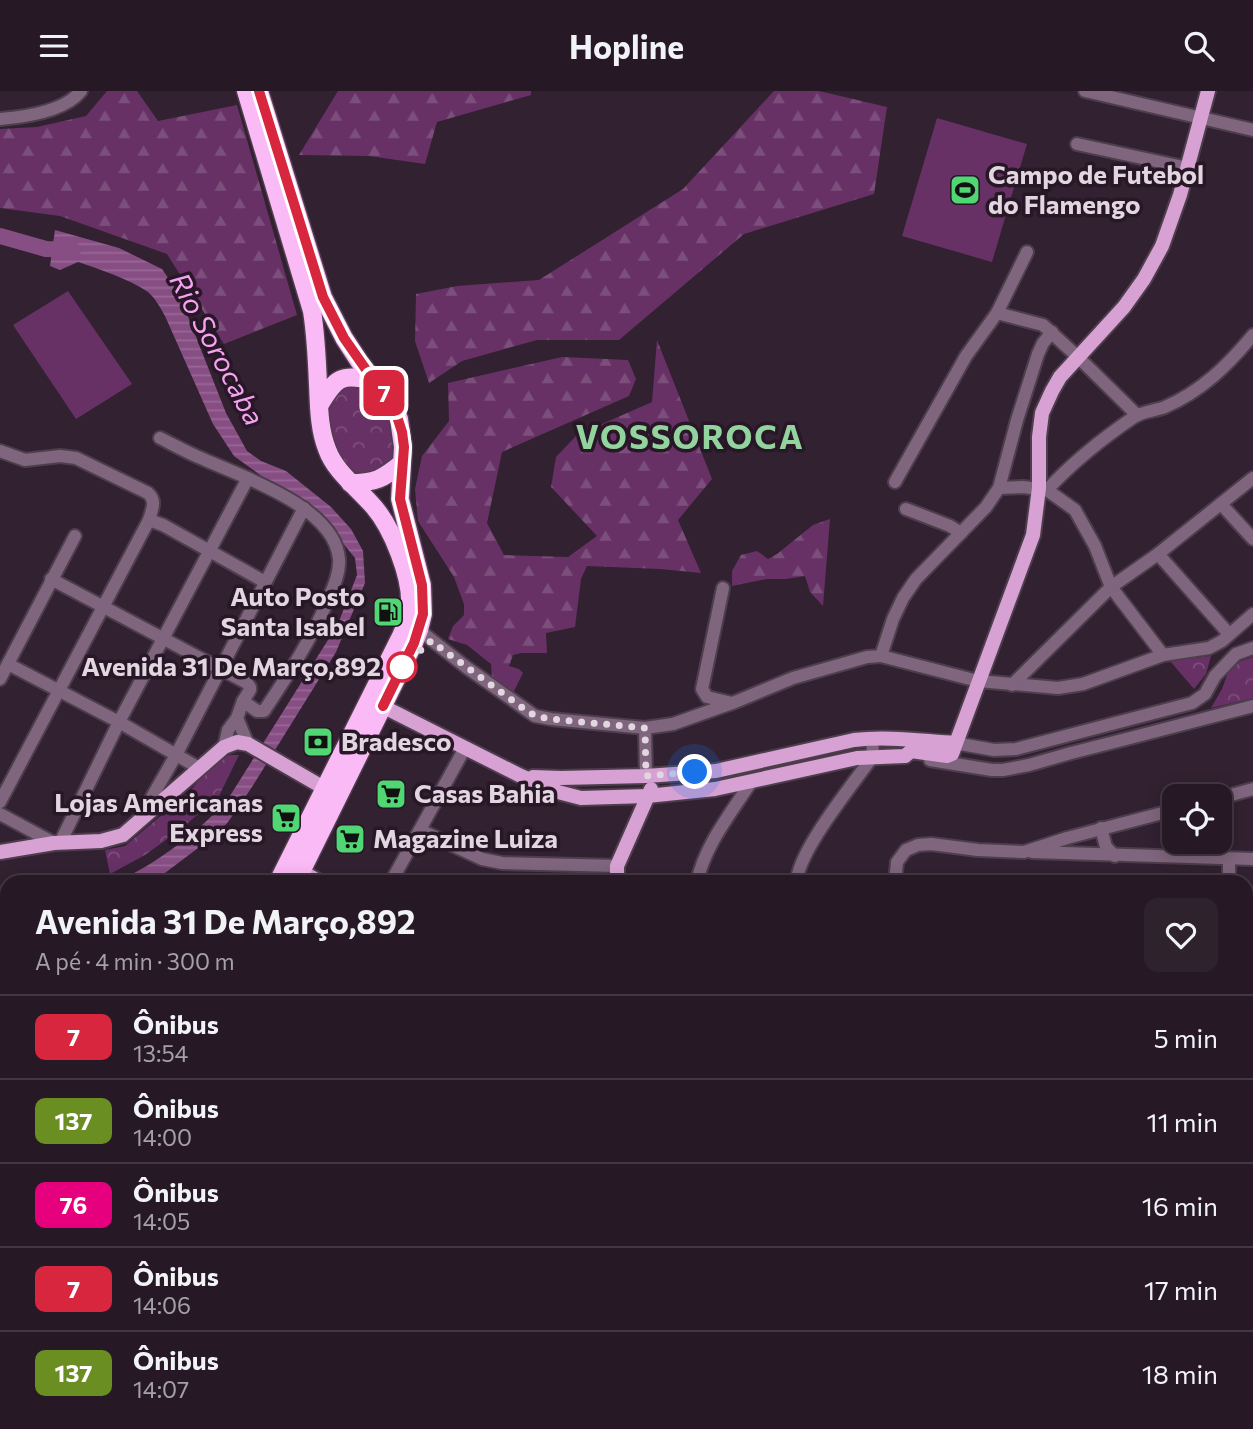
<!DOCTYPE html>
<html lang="pt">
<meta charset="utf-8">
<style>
:root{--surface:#261925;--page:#2e222d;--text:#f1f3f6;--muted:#a4a0a7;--line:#423842}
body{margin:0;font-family:Commissioner,sans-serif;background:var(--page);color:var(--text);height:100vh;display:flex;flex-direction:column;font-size:26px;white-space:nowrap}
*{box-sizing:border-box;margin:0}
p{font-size:23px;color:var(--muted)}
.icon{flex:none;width:38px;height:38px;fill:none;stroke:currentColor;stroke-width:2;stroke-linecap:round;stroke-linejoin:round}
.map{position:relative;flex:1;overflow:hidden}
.sheet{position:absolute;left:0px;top:784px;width:1253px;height:555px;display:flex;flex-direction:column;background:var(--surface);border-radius:21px 21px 0 0;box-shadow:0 4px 18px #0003,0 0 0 2px var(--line)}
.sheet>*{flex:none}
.badge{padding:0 14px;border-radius:10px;font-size:24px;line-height:46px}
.tools{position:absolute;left:1162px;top:693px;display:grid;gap:14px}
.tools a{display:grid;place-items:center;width:70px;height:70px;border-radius:14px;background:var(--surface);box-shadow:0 4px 18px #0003,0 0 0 2px var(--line);font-size:35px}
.you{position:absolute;width:35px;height:35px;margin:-18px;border:5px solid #fff;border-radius:50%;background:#1a73e8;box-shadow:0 0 0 10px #1a73e833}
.map>.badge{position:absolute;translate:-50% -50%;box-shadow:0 0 0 4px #fff}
.round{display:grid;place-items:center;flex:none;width:74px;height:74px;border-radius:14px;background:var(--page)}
.overview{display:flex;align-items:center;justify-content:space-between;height:119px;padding:0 35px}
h1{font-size:33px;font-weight:700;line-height:52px}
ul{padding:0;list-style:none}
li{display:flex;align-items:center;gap:21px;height:84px;padding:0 35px;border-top:2px solid var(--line)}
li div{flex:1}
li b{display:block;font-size:26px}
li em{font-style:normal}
li .badge{min-width:77px;font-weight:700;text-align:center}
header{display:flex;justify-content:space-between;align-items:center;height:91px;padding:0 35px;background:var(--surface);font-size:32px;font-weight:700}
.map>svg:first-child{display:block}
.forest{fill:url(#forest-firs)}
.park{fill:url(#park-crowns)}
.pitch{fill:#673165}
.water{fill:url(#water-rules)}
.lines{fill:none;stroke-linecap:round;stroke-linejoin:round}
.river{stroke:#874e84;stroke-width:16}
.minor-casing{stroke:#4e3e4d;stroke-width:16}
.major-casing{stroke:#4e3e4d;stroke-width:18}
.highway-casing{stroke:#4e3e4d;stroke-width:21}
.minor{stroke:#7f657d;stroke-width:12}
.major{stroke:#d7a2d3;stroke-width:14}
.highway{stroke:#fabaf5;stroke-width:18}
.line-casing{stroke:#fff;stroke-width:16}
.line{stroke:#d7263d;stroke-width:10}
.walk{stroke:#e2d6e0;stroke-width:7;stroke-dasharray:0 12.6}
.stop-dot{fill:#fff;stroke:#d7263d;stroke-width:3.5}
.labels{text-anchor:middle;stroke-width:7;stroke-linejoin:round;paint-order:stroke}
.poi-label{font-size:26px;font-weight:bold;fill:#e2d6e0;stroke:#281727;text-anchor:start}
.stop-label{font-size:26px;font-weight:bold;fill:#e2d6e0;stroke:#281727;text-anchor:end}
.water-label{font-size:28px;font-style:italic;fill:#f5a3f0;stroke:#281727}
.district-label{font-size:33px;font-weight:bold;letter-spacing:2px;fill:#93d39e;stroke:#281727}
</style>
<header><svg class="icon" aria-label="menu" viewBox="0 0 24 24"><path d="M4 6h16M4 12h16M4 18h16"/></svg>Hopline<svg class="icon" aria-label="search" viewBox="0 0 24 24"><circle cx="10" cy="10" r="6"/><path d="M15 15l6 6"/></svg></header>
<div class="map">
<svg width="1253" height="1338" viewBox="0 0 1253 1338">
<defs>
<pattern id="forest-firs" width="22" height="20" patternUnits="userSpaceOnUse" patternTransform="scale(1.75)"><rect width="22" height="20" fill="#673165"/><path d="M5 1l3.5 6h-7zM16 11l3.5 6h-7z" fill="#7c4e7b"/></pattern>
<pattern id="park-crowns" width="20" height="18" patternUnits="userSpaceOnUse" patternTransform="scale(1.75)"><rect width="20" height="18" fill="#673165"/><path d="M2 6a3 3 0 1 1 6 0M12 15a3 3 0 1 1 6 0" fill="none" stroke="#7c4e7b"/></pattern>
<pattern id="water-rules" width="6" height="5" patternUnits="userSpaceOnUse" patternTransform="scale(1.75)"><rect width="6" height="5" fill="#874e84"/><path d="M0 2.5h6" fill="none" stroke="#986795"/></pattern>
</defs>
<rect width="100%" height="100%" fill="#322131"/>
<!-- forest -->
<g class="forest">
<path d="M107,0H137L158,30L237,14L297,224L224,253L167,163L60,125L0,117V38L37,36L86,25Z"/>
<path d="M338,0H531V4L437,31L425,73L369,65L299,64Z"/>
<path d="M774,0H819L887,16L874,103L744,143L619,249H537L462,270L429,292L415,250L416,203L457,195L539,189L683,98Z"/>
<path d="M657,249L712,388L678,429L701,482L660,478L587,475L581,488L575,536L546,542L547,562H521L513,564L509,575L519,578L523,582L513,602L492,587L491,573L467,554L448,548L453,535L464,524V513L454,486L418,430L415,398L422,365L449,330L448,292L562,266L628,269L636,288L629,305L502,361L487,432L504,464L568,466L597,445L551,396L556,366L577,344L652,311Z"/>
<path d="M830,428L823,515L810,501L805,485L786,488H767L732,495V480L741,464L757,460L768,468L777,463L813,434Z"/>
</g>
<!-- park -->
<g class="park">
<path d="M364,292C387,314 401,342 391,374L364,385L353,382L340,368L329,348L325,315L334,296Z"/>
<path d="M1211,565L1206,583L1194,598L1170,570Z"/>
<path d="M1253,566V607L1211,617L1222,598L1230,576L1241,570Z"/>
<path d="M229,664H239L219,705L181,738L145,764L110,783L105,759L125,755L189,701L209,678Z"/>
<path d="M68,1332H219V1338H61Z"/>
</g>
<!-- pitch -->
<g class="pitch">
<path d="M937,27L1027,53L992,171L902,145Z"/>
<path d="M68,200L132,293L76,328L13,234Z"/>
</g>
<!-- water -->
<path class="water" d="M55,139L119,157L162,178L179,203L226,322L247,360L261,370L286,380L331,416L351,438L363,460L365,492L336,561L252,696L228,731L218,742L153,791H117C157,772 199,741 228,708L338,533L357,484L355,467L323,428L298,405L274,394L234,365L213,333L165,225C160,216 155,207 148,201C129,188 99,178 78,171L60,179L50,175Z"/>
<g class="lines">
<!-- river -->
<path class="river" d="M0,145L46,158L73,159"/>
<!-- minor casing -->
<g class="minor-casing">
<g id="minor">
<path d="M1085,0L1253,39"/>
<path d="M0,28C25,26 65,20 81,0"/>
<path d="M1077,53L1188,77"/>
<path d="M997,222L1043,234L1079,267L1137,324"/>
<path d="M160,347C174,354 188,362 203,368C243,386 335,416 339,468C340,482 333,497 328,509C311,549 288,584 264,620H257L243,610"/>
<path d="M0,360L25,369L60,365L76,367L148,402C157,410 152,418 149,429L0,711"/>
<path d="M895,391L966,265L997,222L1027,161"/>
<path d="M999,397L1023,396L1047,399L1075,419L1095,455L1111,496L1163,564"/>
<path d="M1047,399C1072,372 1103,347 1134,326C1143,320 1155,320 1165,316C1202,300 1228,274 1253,244"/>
<path d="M1221,413L1253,448"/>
<path d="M906,418L950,435L961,442"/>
<path d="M149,429L163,434L265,491"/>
<path d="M1158,463L1229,543"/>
<path d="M51,488L247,592L250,596V599L243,610L237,627L228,639L224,656"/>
<path d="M723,497L702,598L707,606L732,612"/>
<path d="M419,539L466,576L535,625L551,628L645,637L673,633L735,611L793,587L867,566L881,565L893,528L903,507L916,488L986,416L999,397L1017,329L1038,263L1043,252L1052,241"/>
<path d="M881,565L978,590L1058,597L1083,593L1163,564L1209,557L1222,550L1253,523"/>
<path d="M8,573L119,631L199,677"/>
<path d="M0,588L75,445"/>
<path d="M1012,594L1111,496L1158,463L1253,387"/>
<path d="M237,627L248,653"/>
<path d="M645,637L646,685"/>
<path d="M955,652L994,659L1016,658L1192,612L1205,603L1215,585L1236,563L1253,557"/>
<path d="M930,669L992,679H1003L1029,674L1071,662L1130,647L1253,615"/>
<path d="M1220,707L1253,698"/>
<path d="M0,723L54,752"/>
<path d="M147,724L148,713L176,664L304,417"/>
<path d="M1101,737L1106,756L1115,765"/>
<path d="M420,739L482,768L502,772L617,775"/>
<path d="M60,752L119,631L248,387"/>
<path d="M1032,761L1253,768"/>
<path d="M391,791L465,657"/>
<path d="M697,791C705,754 731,722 751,691"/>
<path d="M797,791C797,761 854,692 873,665L872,647"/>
<path d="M895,791L897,771L906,759L918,754L931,753L978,759L1024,761L1067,747L1174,719"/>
<path d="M1229,791V768"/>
<path d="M1246,849H1253"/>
<path d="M1246,947H1253"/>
<path d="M0,967L7,953"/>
<path d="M0,1205L7,1204"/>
<path d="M1246,1264L1253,1265"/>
<path d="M322,1332V1338"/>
<path d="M827,1338L828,1332"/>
<path d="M912,1338L913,1332"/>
<path d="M995,1338V1332"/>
<path d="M1181,1338V1332"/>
</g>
</g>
<!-- major casing -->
<g class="major-casing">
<g id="major">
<path d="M376,612L521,685L558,701L581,707L647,705L715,698L857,667L905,665L911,660L947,665L952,663L1033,444L1039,397V346L1042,322L1052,300L1060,286L1124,216L1144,188L1162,155L1180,104L1208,0"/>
<path d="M533,686L561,687L646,685L716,680L854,649C888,645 921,650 955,652"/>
<path d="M0,761L54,752L101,750L123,744L224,656L237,651L248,653L324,697"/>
<path d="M294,776L320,791"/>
<path d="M617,791V775L651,698"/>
<path d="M1246,1115L1253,1116"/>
<path d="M42,1338L56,1332"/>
<path d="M707,1338V1332"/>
<path d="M746,1338L747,1332"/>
</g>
</g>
<!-- highway casing -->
<g class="highway-casing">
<g id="highway">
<path d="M246,0L312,220C316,245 317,269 318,294C319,315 319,338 327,358C335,381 358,397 374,416C392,437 412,486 410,515C410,525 405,536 401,545L278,791"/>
<path d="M259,0L323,206L344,247L359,270L394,316L399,328L403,356L400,408L422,494L423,523L419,539L414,552L296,791"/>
<path d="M319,315C336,286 341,282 374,290"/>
<path d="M350,392C375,392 383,388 402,372"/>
<path d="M223,1332L224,1338"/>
<path d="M246,1338V1332"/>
</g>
</g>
<!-- minor -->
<use href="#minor" class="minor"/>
<!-- major -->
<use href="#major" class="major"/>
<!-- highway -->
<use href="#highway" class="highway"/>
</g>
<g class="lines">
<!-- line casing -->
<g class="line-casing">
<path id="line" d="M259,0L323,206L344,247L374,290L394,316L402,341L404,356L400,408L422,494L423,523L414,552L383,615"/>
</g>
<!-- line -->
<use href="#line" class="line"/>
<!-- walk -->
<path class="walk" d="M402,576L431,550L520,615L535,625L551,628L645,637L646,685L695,681"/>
</g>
<!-- icons -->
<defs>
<g id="stadium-square" transform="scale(1.575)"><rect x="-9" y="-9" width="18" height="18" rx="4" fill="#51d674" stroke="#281727"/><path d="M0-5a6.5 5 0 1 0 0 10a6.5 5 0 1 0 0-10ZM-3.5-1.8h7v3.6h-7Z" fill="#111"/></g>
<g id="fuel-square" transform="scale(1.575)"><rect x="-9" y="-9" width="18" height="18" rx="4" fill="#51d674" stroke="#281727"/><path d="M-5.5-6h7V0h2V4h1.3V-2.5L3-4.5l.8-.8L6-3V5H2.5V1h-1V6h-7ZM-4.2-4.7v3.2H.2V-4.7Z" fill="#111"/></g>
<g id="bank-square" transform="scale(1.575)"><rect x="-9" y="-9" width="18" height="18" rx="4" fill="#51d674" stroke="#281727"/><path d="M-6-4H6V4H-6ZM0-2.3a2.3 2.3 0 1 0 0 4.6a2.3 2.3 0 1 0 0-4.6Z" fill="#111"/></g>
<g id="supermarket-square" transform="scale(1.575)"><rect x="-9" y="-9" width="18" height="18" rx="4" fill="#51d674" stroke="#281727"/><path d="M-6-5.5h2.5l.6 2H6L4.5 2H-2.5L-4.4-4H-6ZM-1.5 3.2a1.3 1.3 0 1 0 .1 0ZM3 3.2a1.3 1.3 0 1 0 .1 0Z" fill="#111"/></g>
</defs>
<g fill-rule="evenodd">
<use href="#stadium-square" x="965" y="99"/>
<use href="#fuel-square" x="388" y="521"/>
<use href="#bank-square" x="318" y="651"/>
<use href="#supermarket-square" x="391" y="703"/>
<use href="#supermarket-square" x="286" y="727"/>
<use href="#supermarket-square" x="350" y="748"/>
</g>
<!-- markers -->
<circle class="stop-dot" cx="402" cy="576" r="14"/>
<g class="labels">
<!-- poi labels -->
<g class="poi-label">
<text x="988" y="93">Campo de Futebol<tspan x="988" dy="30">do Flamengo</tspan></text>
<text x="365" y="515" text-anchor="end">Auto Posto<tspan x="365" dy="30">Santa Isabel</tspan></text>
<text x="341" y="660">Bradesco</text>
<text x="414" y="712">Casas Bahia</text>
<text x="263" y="721" text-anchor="end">Lojas Americanas<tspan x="263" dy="30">Express</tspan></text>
<text x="373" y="757">Magazine Luiza</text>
</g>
<!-- stop labels -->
<g class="stop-label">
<text x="381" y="585">Avenida 31 De Março,892</text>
</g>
<!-- water labels -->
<g class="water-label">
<text transform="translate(217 258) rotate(62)" y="10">Rio Sorocaba</text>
</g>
<!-- district labels -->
<g class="district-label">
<text x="690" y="358">VOSSOROCA</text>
</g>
</g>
</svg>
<div class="tools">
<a><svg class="icon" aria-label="locate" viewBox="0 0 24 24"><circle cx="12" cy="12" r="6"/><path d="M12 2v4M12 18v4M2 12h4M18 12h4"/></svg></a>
</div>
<div class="you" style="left:695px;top:681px"></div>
<b class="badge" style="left:384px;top:302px;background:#d7263d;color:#fff">7</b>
<section class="sheet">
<div class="overview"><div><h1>Avenida 31 De Março,892</h1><p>A pé · 4 min · 300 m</p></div><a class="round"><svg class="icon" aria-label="heart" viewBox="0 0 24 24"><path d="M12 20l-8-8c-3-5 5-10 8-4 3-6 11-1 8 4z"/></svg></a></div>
<ul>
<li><span class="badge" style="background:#d7263d;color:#fff">7</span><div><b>Ônibus</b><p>13:54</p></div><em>5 min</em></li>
<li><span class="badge" style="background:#6b8e23;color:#fff">137</span><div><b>Ônibus</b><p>14:00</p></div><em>11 min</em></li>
<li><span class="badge" style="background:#e6007e;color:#fff">76</span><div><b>Ônibus</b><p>14:05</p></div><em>16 min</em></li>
<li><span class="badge" style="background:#d7263d;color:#fff">7</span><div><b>Ônibus</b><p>14:06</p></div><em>17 min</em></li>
<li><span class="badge" style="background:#6b8e23;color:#fff">137</span><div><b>Ônibus</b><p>14:07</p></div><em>18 min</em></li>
</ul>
</section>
</div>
